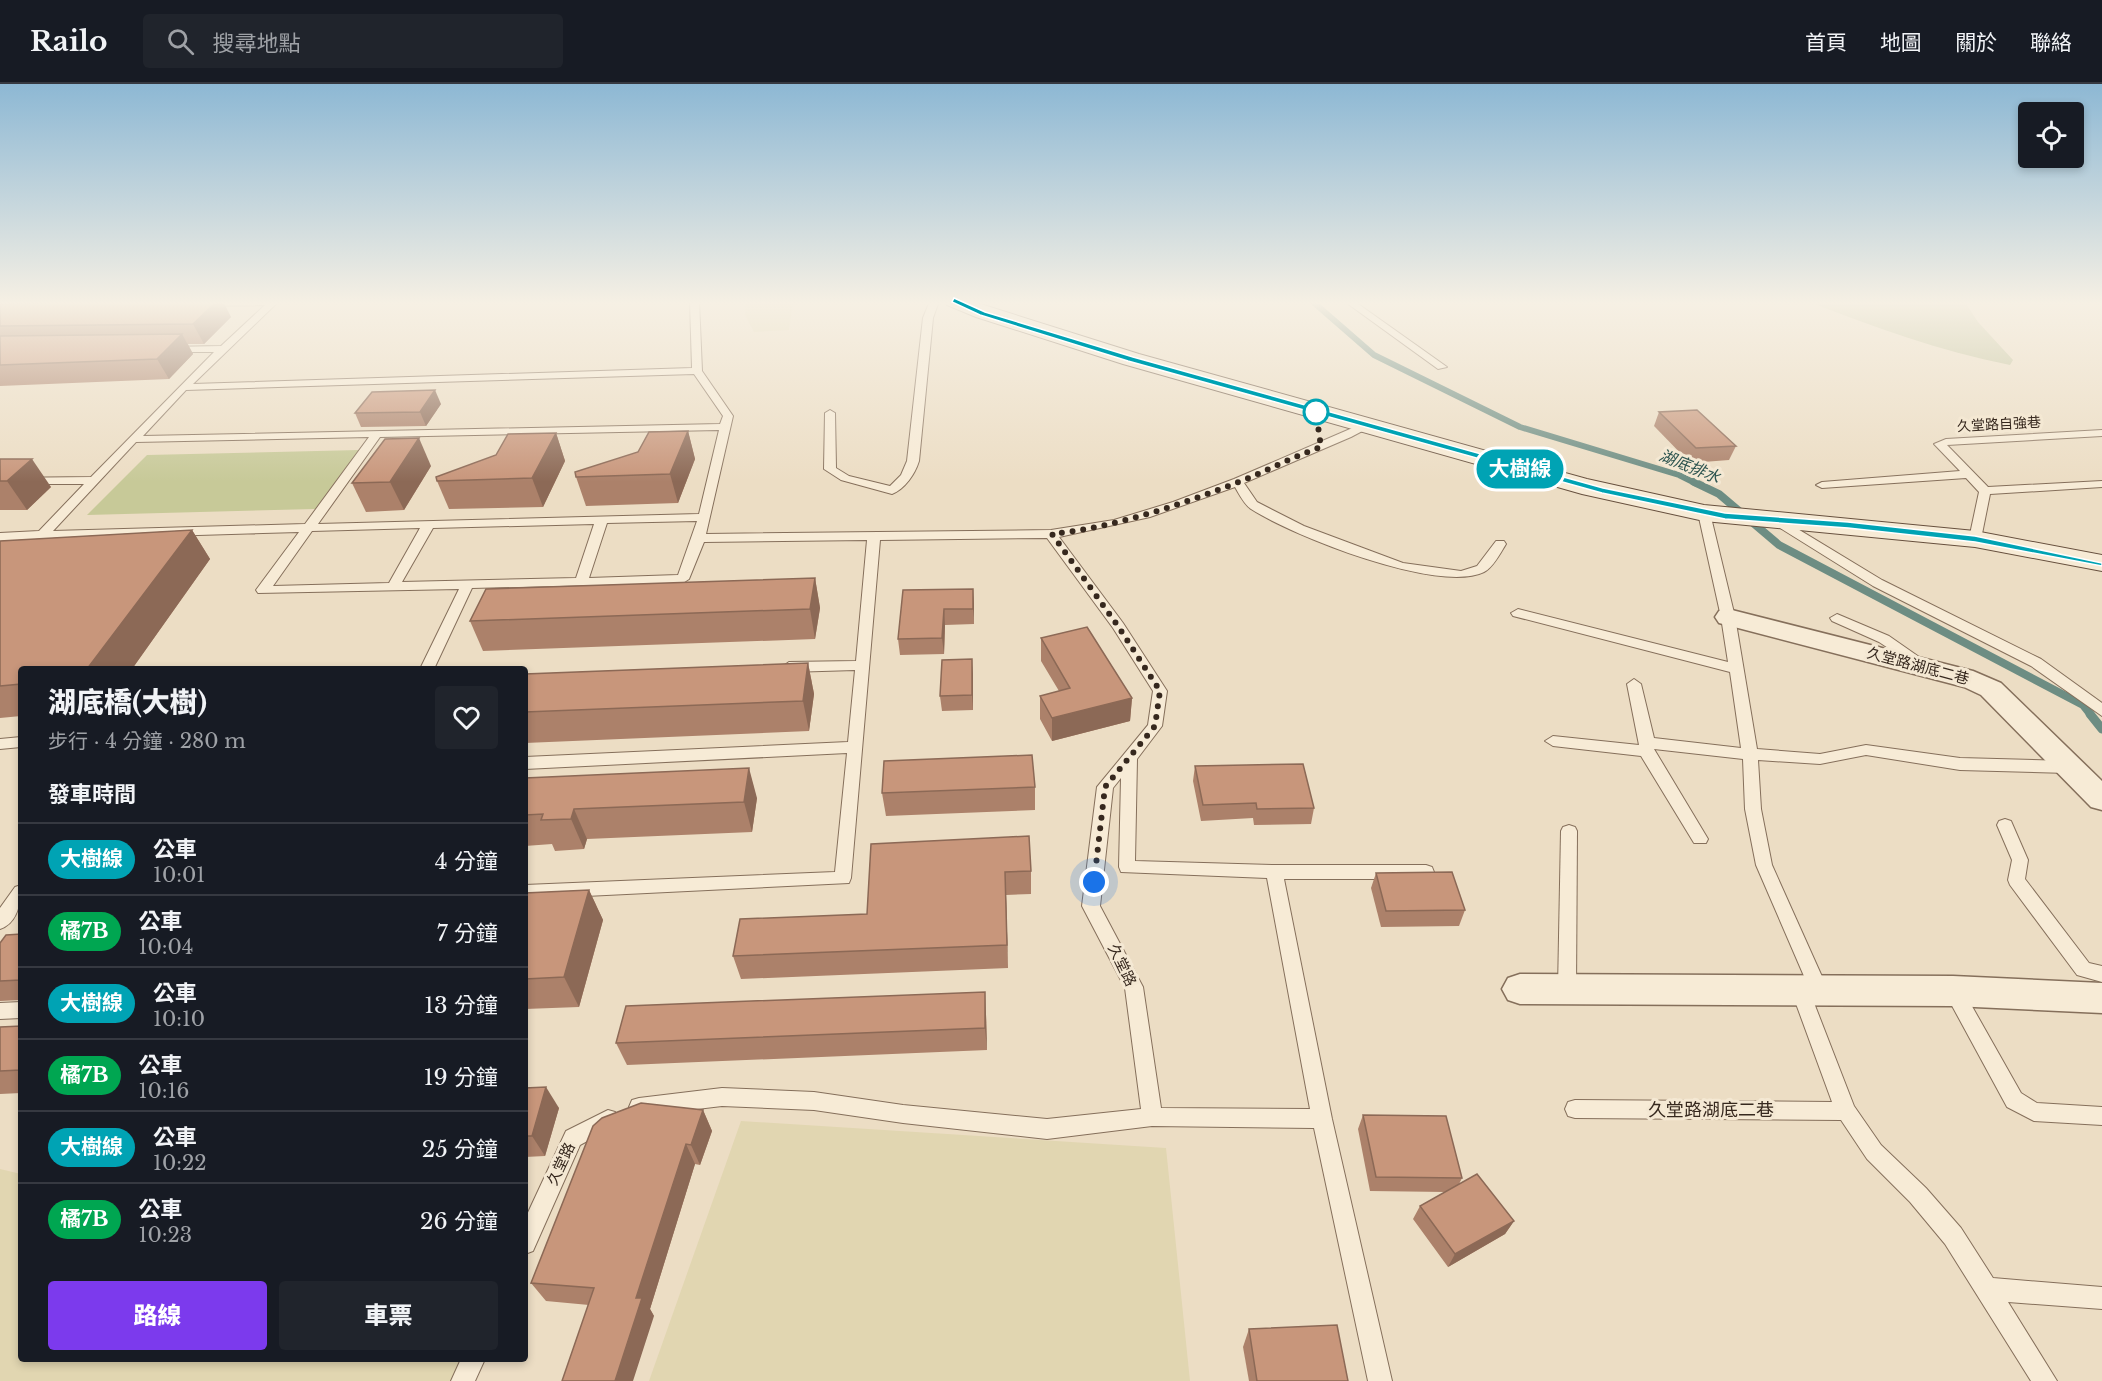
<!DOCTYPE html>
<html lang="zh-TW">
<meta charset="utf-8">
<style>
:root{--surface:#171b24;--page:#20242c;--text:#f1f3f6;--muted:#9ea1a6;--line:#363941;--accent:#7c3aed}
body{margin:0;font-family:"Libre Baskerville","Noto Sans TC",serif;background:var(--page);color:var(--text);height:100vh;display:flex;flex-direction:column;font-size:22px;white-space:nowrap}
*{box-sizing:border-box;margin:0}
p{font-size:20px;color:var(--muted)}
.icon{flex:none;width:33px;height:33px;fill:none;stroke:currentColor;stroke-width:2;stroke-linecap:round;stroke-linejoin:round}
.map{position:relative;flex:1;overflow:hidden}
.side{position:absolute;left:18px;top:582px;width:510px;height:696px;display:flex;flex-direction:column;background:var(--surface);border-radius:6px;box-shadow:0 3px 9px #0003}
.side>*{flex:none}
.badge{padding:0 12px;border-radius:20px;font-size:21px;line-height:39px}
.controls{position:absolute;left:2018px;top:18px;display:grid;gap:12px}
.controls a{display:grid;place-items:center;width:66px;height:66px;border-radius:6px;background:var(--surface);box-shadow:0 3px 9px #0003;font-size:30px}
.you{position:absolute;width:30px;height:30px;margin:-15px;border:4px solid #fff;border-radius:50%;background:#1a73e8;box-shadow:0 0 0 9px #1a73e833}
.map>.badge{position:absolute;translate:-50% -50%;box-shadow:0 0 0 3px #fff}
h2{padding:0 30px;font-size:22px;line-height:54px}
.round{display:grid;place-items:center;flex:none;width:63px;height:63px;border-radius:6px;background:var(--page)}
.headline{display:flex;align-items:center;justify-content:space-between;height:102px;padding:0 30px}
h1{font-size:28px;font-weight:800;line-height:45px}
.cta{display:flex;gap:12px;margin-top:auto;padding:12px 30px}
.cta a{flex:1;height:69px;border-radius:6px;background:var(--accent);color:#fff;font-size:24px;font-weight:800;line-height:69px;text-align:center}
.cta a+a{background:var(--page);color:var(--text)}
ul{padding:0;list-style:none}
li{display:flex;align-items:center;gap:18px;height:72px;padding:0 30px;border-top:2px solid var(--line)}
li div{flex:1}
li b{display:block;font-size:22px}
li em{font-style:normal}
li .badge{min-width:66px;font-weight:700;text-align:center}
header{display:flex;align-items:center;gap:36px;box-sizing:border-box;height:84px;padding:0 30px;background:var(--surface);border-bottom:2px solid var(--line)}
header strong{font-size:28px}
nav{display:flex;gap:33px;margin-inline-start:auto;font-size:21px}
.search{width:420px;height:54px;background:var(--page);display:flex;align-items:center;gap:15px;box-sizing:border-box;padding:0 21px;border-radius:6px;color:var(--muted);font-size:22px}
.map>svg:first-child{display:block}
.farmland{fill:#e1d6b1}
.green{fill:#c7c998}
.cemetery{fill:#bdbf97}
.lines{fill:none;stroke-linecap:round;stroke-linejoin:round}
.stream-far2{stroke:#6d8d83;stroke-width:6}
.stream-far1{stroke:#6d8d83;stroke-width:8}
.stream{stroke:#6d8d83;stroke-width:9}
.lane-casing{stroke:#856f5b;stroke-width:2}
.street-casing{stroke:#856f5b;stroke-width:3}
.secondary-casing{stroke:#67503e;stroke-width:2}
.lane{fill:#f7ebd6;fill-rule:evenodd}
.street{fill:#f7ebd6;fill-rule:evenodd}
.secondary{fill:#f7ebd6;fill-rule:evenodd}
.wall{fill:#ac816a}
.shaded-wall{fill:#8c6956}
.building{fill:#c8967b;stroke:#8c6956;stroke-width:1.5}
.line{fill:#00a3b4;stroke:#fff;stroke-width:1.5}
.walk{stroke:#36281e;stroke-width:6;stroke-dasharray:0 10.8}
.stop-dot{fill:#fff;stroke:#00a3b4;stroke-width:3}
.labels{text-anchor:middle;stroke-width:6;stroke-linejoin:round;paint-order:stroke}
.far-street-label{font-size:14px;fill:#36281e;stroke:#f4e8d3}
.street-label{font-size:15px;fill:#36281e;stroke:#f4e8d3}
.water-label{font-size:16px;font-style:italic;fill:#2e5550;stroke:#f4e8d3}
.near-street-label{font-size:18px;fill:#36281e;stroke:#f4e8d3}
</style>
<header>
<strong>Railo</strong>
<div class="search"><svg class="icon" aria-label="search" viewBox="0 0 24 24"><circle cx="10" cy="10" r="6"/><path d="M15 15l6 6"/></svg>搜尋地點</div>
<nav><a>首頁</a><a>地圖</a><a>關於</a><a>聯絡</a></nav>
</header>
<div class="map">
<svg width="2102" height="1297" viewBox="0 0 2102 1297">
<rect width="100%" height="100%" fill="#ecddc4"/>
<!-- farmland -->
<g class="farmland">
<path d="M746,217H793L789,246L754,248L745,231Z"/>
<path d="M741,1037L1166,1064L1190,1297H649Z"/>
<path d="M0,1085L21,1090V1275H461L451,1297H0Z"/>
</g>
<!-- green -->
<path class="green" d="M359,366L315,425L87,431L147,371Z"/>
<!-- cemetery -->
<path class="cemetery" d="M1807,217H1964L1978,238L2013,276L2010,281C1939,267 1874,243 1807,217Z"/>
<g class="lines">
<!-- stream-far2 -->
<path class="stream-far2" d="M1312,217L1374,271L1520,343L1679,391L1697,400"/>
<!-- stream-far1 -->
<path class="stream-far1" d="M1694,398L1719,410L1779,461L2083,621L2091,631"/>
<!-- stream -->
<path class="stream" d="M2090,630L2102,645"/>
<!-- lane casing -->
<g class="lane-casing">
<g id="lane">
<path d="M200,217H279L193,300L692,284L690,217H699L702,287L733,332L706,450L1051,446L1114,436L1173,418L1234,395L1364,339L1368,340V344L1351,353L1244,399L1257,418L1304,442L1403,479L1461,487L1477,482L1496,457H1504L1506,460C1501,468 1493,484 1484,488C1438,510 1293,452 1251,425C1244,420 1239,410 1235,403L1150,433L1059,453L1123,539L1167,607L1162,642L1137,675L1135,777L1274,781H1426L1432,783L1434,788L1432,793L1426,795H1284L1332,1035L1392,1297H1368L1314,1044L1152,1042L1047,1055L903,1039L814,1026L722,1022L639,1032L632,1030L629,1023L632,1016L639,1014L722,1004L814,1008L903,1021L1047,1035L1141,1025L1125,904L1082,822L1097,703L1148,641L1153,607L1113,544L1047,454L880,456L851,794L849,799L525,815V801L835,788L847,669L525,685V673L848,658L855,586L789,588L782,583L789,578L856,577L867,456L704,458L689,495L683,499L472,504L434,585H420L459,505L258,509L256,506L299,448L0,457V449L39,447L84,400H0V394L91,393L214,268H171L166,265L168,263L221,262L265,221L203,222L200,221ZM694,290L723,332L720,340L143,352L186,306ZM719,346L699,430L318,440L380,353ZM369,353L305,440L53,447L136,358ZM697,437L678,491L589,494L607,439ZM594,440L576,494L402,498L433,444ZM420,444L389,499L273,502L312,447ZM1121,694L1119,783L1121,788L1267,794L1310,1025L1161,1024L1143,903L1100,822L1113,704Z"/>
<path d="M930,217H939L933,234L919,377C915,390 905,405 892,410L841,396L824,385L825,329L830,326L835,329L836,384L849,392L890,402L901,391L907,377L923,234Z"/>
<path d="M1344,217H1354L1447,283L1438,285Z"/>
<path d="M2102,346V352L1947,361L1988,403L2102,397V403L1990,410L1981,455L1975,459L1969,455L1979,408L1966,394L1822,404L1816,401L1822,398L1960,387L1934,360L1946,355Z"/>
<path d="M1704,425L1710,429L1735,533L1757,665L1820,670L1866,661L1960,674L2068,677L2076,683L2068,689L1960,686L1866,671L1820,680L1758,676L1761,725L1772,781L1828,906L1826,912L1819,914L1812,912L1810,906L1756,781L1745,725L1743,675L1654,665L1708,755L1706,759H1694L1641,672L1553,662L1545,657L1553,652L1639,661L1627,600L1634,595L1641,600L1654,654L1741,664L1730,588L1513,532L1511,529L1518,525L1728,578L1721,533L1698,429Z"/>
<path d="M1773,430L1882,496L2041,575L2102,619V632L2031,582L1873,502L1769,437L1767,434Z"/>
<path d="M1837,530L1889,552L1932,582L1925,587L1920,585L1879,558L1832,537L1830,534Z"/>
<path d="M21,653V663L0,665V655Z"/>
<path d="M2005,735L2011,737L2028,776L2025,795L2089,879L2102,882V898L2077,891L2010,801L2008,796L2012,776L1997,741L1999,737Z"/>
<path d="M1569,741L1575,743L1577,747L1576,905L1574,911L1567,913L1560,911L1558,905L1561,747L1563,743Z"/>
<path d="M21,801C21,818 18,839 0,845V824L15,803Z"/>
<path d="M1800,898L1807,900L1809,906L1854,1022L1881,1061L1926,1104L1961,1144L1993,1194L2102,1203V1225L2008,1218L2057,1297H2031L1945,1160L1910,1118L1867,1075L1841,1036L1575,1034L1568,1032L1565,1025L1568,1018L1575,1016L1832,1018L1791,906L1793,900Z"/>
<path d="M1953,899L1960,901L2021,1009L2037,1019L2102,1023V1041L2034,1037L2007,1023L1944,907L1946,901Z"/>
<path d="M21,918V934L0,935V919Z"/>
<path d="M608,1026L615,1028L618,1035L615,1042L580,1061L533,1167L525,1170V1135L566,1047Z"/>
<path d="M461,1275H485L475,1297H451Z"/>
</g>
</g>
<!-- street casing -->
<g class="street-casing">
<g id="street">
<path d="M1728,525L1973,587L2001,599L2102,697V726L2091,723L1981,611L1964,603L1719,539L1715,533L1719,527Z"/>
<path d="M1520,890L1953,892L2102,899V929L1953,922L1520,920L1508,916L1502,905L1508,894Z"/>
</g>
</g>
<!-- secondary casing -->
<g class="secondary-casing">
<path id="secondary" d="M944,217H971L1139,270L1587,395L1704,421L1975,447L2102,471V487L1975,463L1704,437L1582,410L1123,280L976,233L947,221Z"/>
</g>
<!-- lane -->
<use href="#lane" class="lane"/>
<!-- street -->
<use href="#street" class="street"/>
<!-- secondary -->
<use href="#secondary" class="secondary"/>
</g>
<!-- wall -->
<g class="wall">
<path d="M47,219L231,233L204,260H188L193,270L169,295L0,302V220Z"/>
<path d="M441,320L426,342L361,343L355,329Z"/>
<path d="M1659,328L1736,362L1729,376L1690,379L1654,342Z"/>
<path d="M688,347L695,375L678,419L586,422L576,393Z"/>
<path d="M556,349L565,377L543,423L449,425L437,397Z"/>
<path d="M0,375L51,403L27,426H0Z"/>
<path d="M431,382L404,426L366,428L352,399Z"/>
<path d="M192,446L210,475L132,585H21V632L0,634V457Z"/>
<path d="M815,494L820,524L815,555L483,567L470,537Z"/>
<path d="M973,505L974,540L945,541L944,570L900,571L898,555Z"/>
<path d="M1041,554L1132,614L1130,637L1052,657L1040,635V612L1059,607L1041,577Z"/>
<path d="M808,579L814,610L809,647L525,659V590Z"/>
<path d="M973,590V626L942,627L940,612Z"/>
<path d="M1195,682L1314,724L1311,740L1254,741L1253,734L1201,737L1193,697Z"/>
<path d="M525,694L757,714L752,748L587,755L584,765L555,767L552,760L525,762Z"/>
<path d="M1035,703V726L886,732L882,709Z"/>
<path d="M871,760L1031,787V810L1006,811L1008,884L741,895L733,872L867,830Z"/>
<path d="M1376,789L1465,826L1459,842L1381,843L1371,804Z"/>
<path d="M589,806L603,836L579,923L525,925V809Z"/>
<path d="M21,850V917L20,916L0,917V897Z"/>
<path d="M986,930L987,966L627,981L616,959Z"/>
<path d="M21,942V1009L0,1010V943Z"/>
<path d="M525,1004L559,1024L545,1072L525,1073Z"/>
<path d="M703,1026L712,1047L700,1081L695,1080L650,1225L654,1232L589,1221L546,1217L531,1199Z"/>
<path d="M1363,1031L1462,1094L1459,1100L1514,1137L1505,1150L1448,1183L1413,1135L1420,1122L1446,1108L1370,1107L1358,1045Z"/>
<path d="M1249,1245L1348,1297H1249L1243,1263Z"/>
</g>
<!-- shaded-wall -->
<g class="shaded-wall">
<path d="M217,217H223L231,233L204,260L193,240Z"/>
<path d="M182,250L193,270L169,295L157,275Z"/>
<path d="M435,306L441,320L426,342L420,328Z"/>
<path d="M688,347L695,375L678,419L670,390Z"/>
<path d="M556,349L565,377L543,423L532,394Z"/>
<path d="M419,354L431,382L404,426L390,398Z"/>
<path d="M32,375L51,403L27,426L7,397Z"/>
<path d="M192,446L210,475L132,585H87Z"/>
<path d="M815,494L820,524L815,555L810,525Z"/>
<path d="M973,505L974,520V540L973,525Z"/>
<path d="M944,525L945,541L944,570L942,554Z"/>
<path d="M972,575L973,590V626L972,611Z"/>
<path d="M808,579L814,610L809,647L803,617Z"/>
<path d="M1132,614L1130,637L1052,657V634Z"/>
<path d="M749,684L757,714L752,748L744,718Z"/>
<path d="M574,725L587,755L584,765L571,735Z"/>
<path d="M1005,788L1006,811L1008,884L1007,861Z"/>
<path d="M589,806L603,836L579,923L564,893Z"/>
<path d="M985,908L986,930L987,966L985,944Z"/>
<path d="M546,1003L559,1024L545,1072L532,1052Z"/>
<path d="M703,1026L712,1047L700,1081L691,1061Z"/>
<path d="M686,1060L695,1080L650,1225L654,1232L633,1297H615L636,1214Z"/>
<path d="M1514,1137L1505,1150L1448,1183L1455,1170Z"/>
</g>
<!-- building -->
<g class="building">
<path d="M50,217H217L193,240L0,242V220L47,219Z"/>
<path d="M182,250L157,275L0,281V252Z"/>
<path d="M435,306L420,328L355,329L372,308Z"/>
<path d="M1697,326L1736,362L1696,364L1659,328Z"/>
<path d="M688,347L670,390L576,393L575,388L638,368L649,348Z"/>
<path d="M556,349L532,394L437,397L436,393L496,371L508,350Z"/>
<path d="M419,354L390,398L352,399L385,355Z"/>
<path d="M0,375H32L7,397H0Z"/>
<path d="M192,446L87,585H21V600L0,602V457Z"/>
<path d="M815,494L810,525L470,537L486,505Z"/>
<path d="M973,505V525H944L942,554L898,555L903,506Z"/>
<path d="M1087,543L1132,614L1052,634L1040,612L1070,604L1041,554Z"/>
<path d="M972,575V611L940,612L942,576Z"/>
<path d="M808,579L803,617L525,628V590Z"/>
<path d="M1032,671L1035,703L882,709L884,677Z"/>
<path d="M1303,680L1314,724L1257,725L1256,719L1203,721L1195,682Z"/>
<path d="M749,684L744,718L574,725L571,735L541,736L543,730L525,731V694Z"/>
<path d="M1029,752L1031,787L1005,788L1007,861L733,872L740,835L867,830L871,760Z"/>
<path d="M1452,788L1465,826L1386,827L1376,789Z"/>
<path d="M589,806L564,893L525,895V809Z"/>
<path d="M21,850V896L0,897V859L6,851Z"/>
<path d="M985,908V944L616,959L626,922Z"/>
<path d="M21,942V986L0,987V943Z"/>
<path d="M546,1003L532,1052H525V1004Z"/>
<path d="M641,1019L703,1026L691,1061L686,1060L636,1214H642L615,1297H562L594,1204L531,1199L593,1042L602,1034Z"/>
<path d="M1363,1031L1446,1032L1462,1094L1376,1093Z"/>
<path d="M1477,1090L1514,1137L1455,1170L1420,1122Z"/>
<path d="M1337,1241L1348,1297H1257L1249,1245Z"/>
</g>
<!-- sky -->
<linearGradient id="sky" x2="0" y2="1"><stop stop-color="#8db8d4"/><stop offset="0.55" stop-color="#f6f0e4"/><stop offset="1" stop-color="#f6f0e4" stop-opacity="0"/></linearGradient>
<rect width="2102" height="398" fill="url(#sky)"/>
<!-- line -->
<path class="line" d="M954,214L985,228L1133,273L1603,404L1725,429L1848,438L1975,452L2102,479V482L1975,458L1848,444L1725,435L1602,409L1128,277L980,231L952,218Z"/>
<g class="lines">
<!-- walk -->
<path class="walk" d="M1094,798L1105,703L1155,642L1160,607L1118,542L1052,450C1115,443 1177,422 1236,399C1265,388 1292,373 1321,363L1316,328"/>
</g>
<!-- markers -->
<circle class="stop-dot" cx="1316" cy="328" r="12"/>
<g class="labels">
<!-- far-street labels -->
<g class="far-street-label">
<text transform="translate(1999 340) rotate(-3)" y="5">久堂路自強巷</text>
</g>
<!-- street labels -->
<g class="street-label">
<text transform="translate(1918 582) rotate(15)" y="5">久堂路湖底二巷</text>
<text transform="translate(1122 881) rotate(64)" y="5">久堂路</text>
<text transform="translate(561 1080) rotate(-65)" y="5">久堂路</text>
</g>
<!-- water labels -->
<g class="water-label">
<text transform="translate(1690 382) rotate(22)" y="6">湖底排水</text>
</g>
<!-- near-street labels -->
<g class="near-street-label">
<text x="1711" y="1032">久堂路湖底二巷</text>
</g>
</g>
</svg>
<div class="controls">
<a><svg class="icon" aria-label="locate" viewBox="0 0 24 24"><circle cx="12" cy="12" r="6"/><path d="M12 2v4M12 18v4M2 12h4M18 12h4"/></svg></a>
</div>
<div class="you" style="left:1094px;top:798px"></div>
<b class="badge" style="left:1520px;top:385px;background:#00a3b4;color:#fff">大樹線</b>
<section class="side">
<div class="headline"><div><h1>湖底橋(大樹)</h1><p>步行 · 4 分鐘 · 280 m</p></div><a class="round"><svg class="icon" aria-label="heart" viewBox="0 0 24 24"><path d="M12 20l-8-8c-3-5 5-10 8-4 3-6 11-1 8 4z"/></svg></a></div>
<h2>發車時間</h2>
<ul>
<li><span class="badge" style="background:#00a3b4;color:#fff">大樹線</span><div><b>公車</b><p>10:01</p></div><em>4 分鐘</em></li>
<li><span class="badge" style="background:#00a651;color:#fff">橘7B</span><div><b>公車</b><p>10:04</p></div><em>7 分鐘</em></li>
<li><span class="badge" style="background:#00a3b4;color:#fff">大樹線</span><div><b>公車</b><p>10:10</p></div><em>13 分鐘</em></li>
<li><span class="badge" style="background:#00a651;color:#fff">橘7B</span><div><b>公車</b><p>10:16</p></div><em>19 分鐘</em></li>
<li><span class="badge" style="background:#00a3b4;color:#fff">大樹線</span><div><b>公車</b><p>10:22</p></div><em>25 分鐘</em></li>
<li><span class="badge" style="background:#00a651;color:#fff">橘7B</span><div><b>公車</b><p>10:23</p></div><em>26 分鐘</em></li>
</ul>
<div class="cta"><a>路線</a><a>車票</a></div>
</section>
</div>
